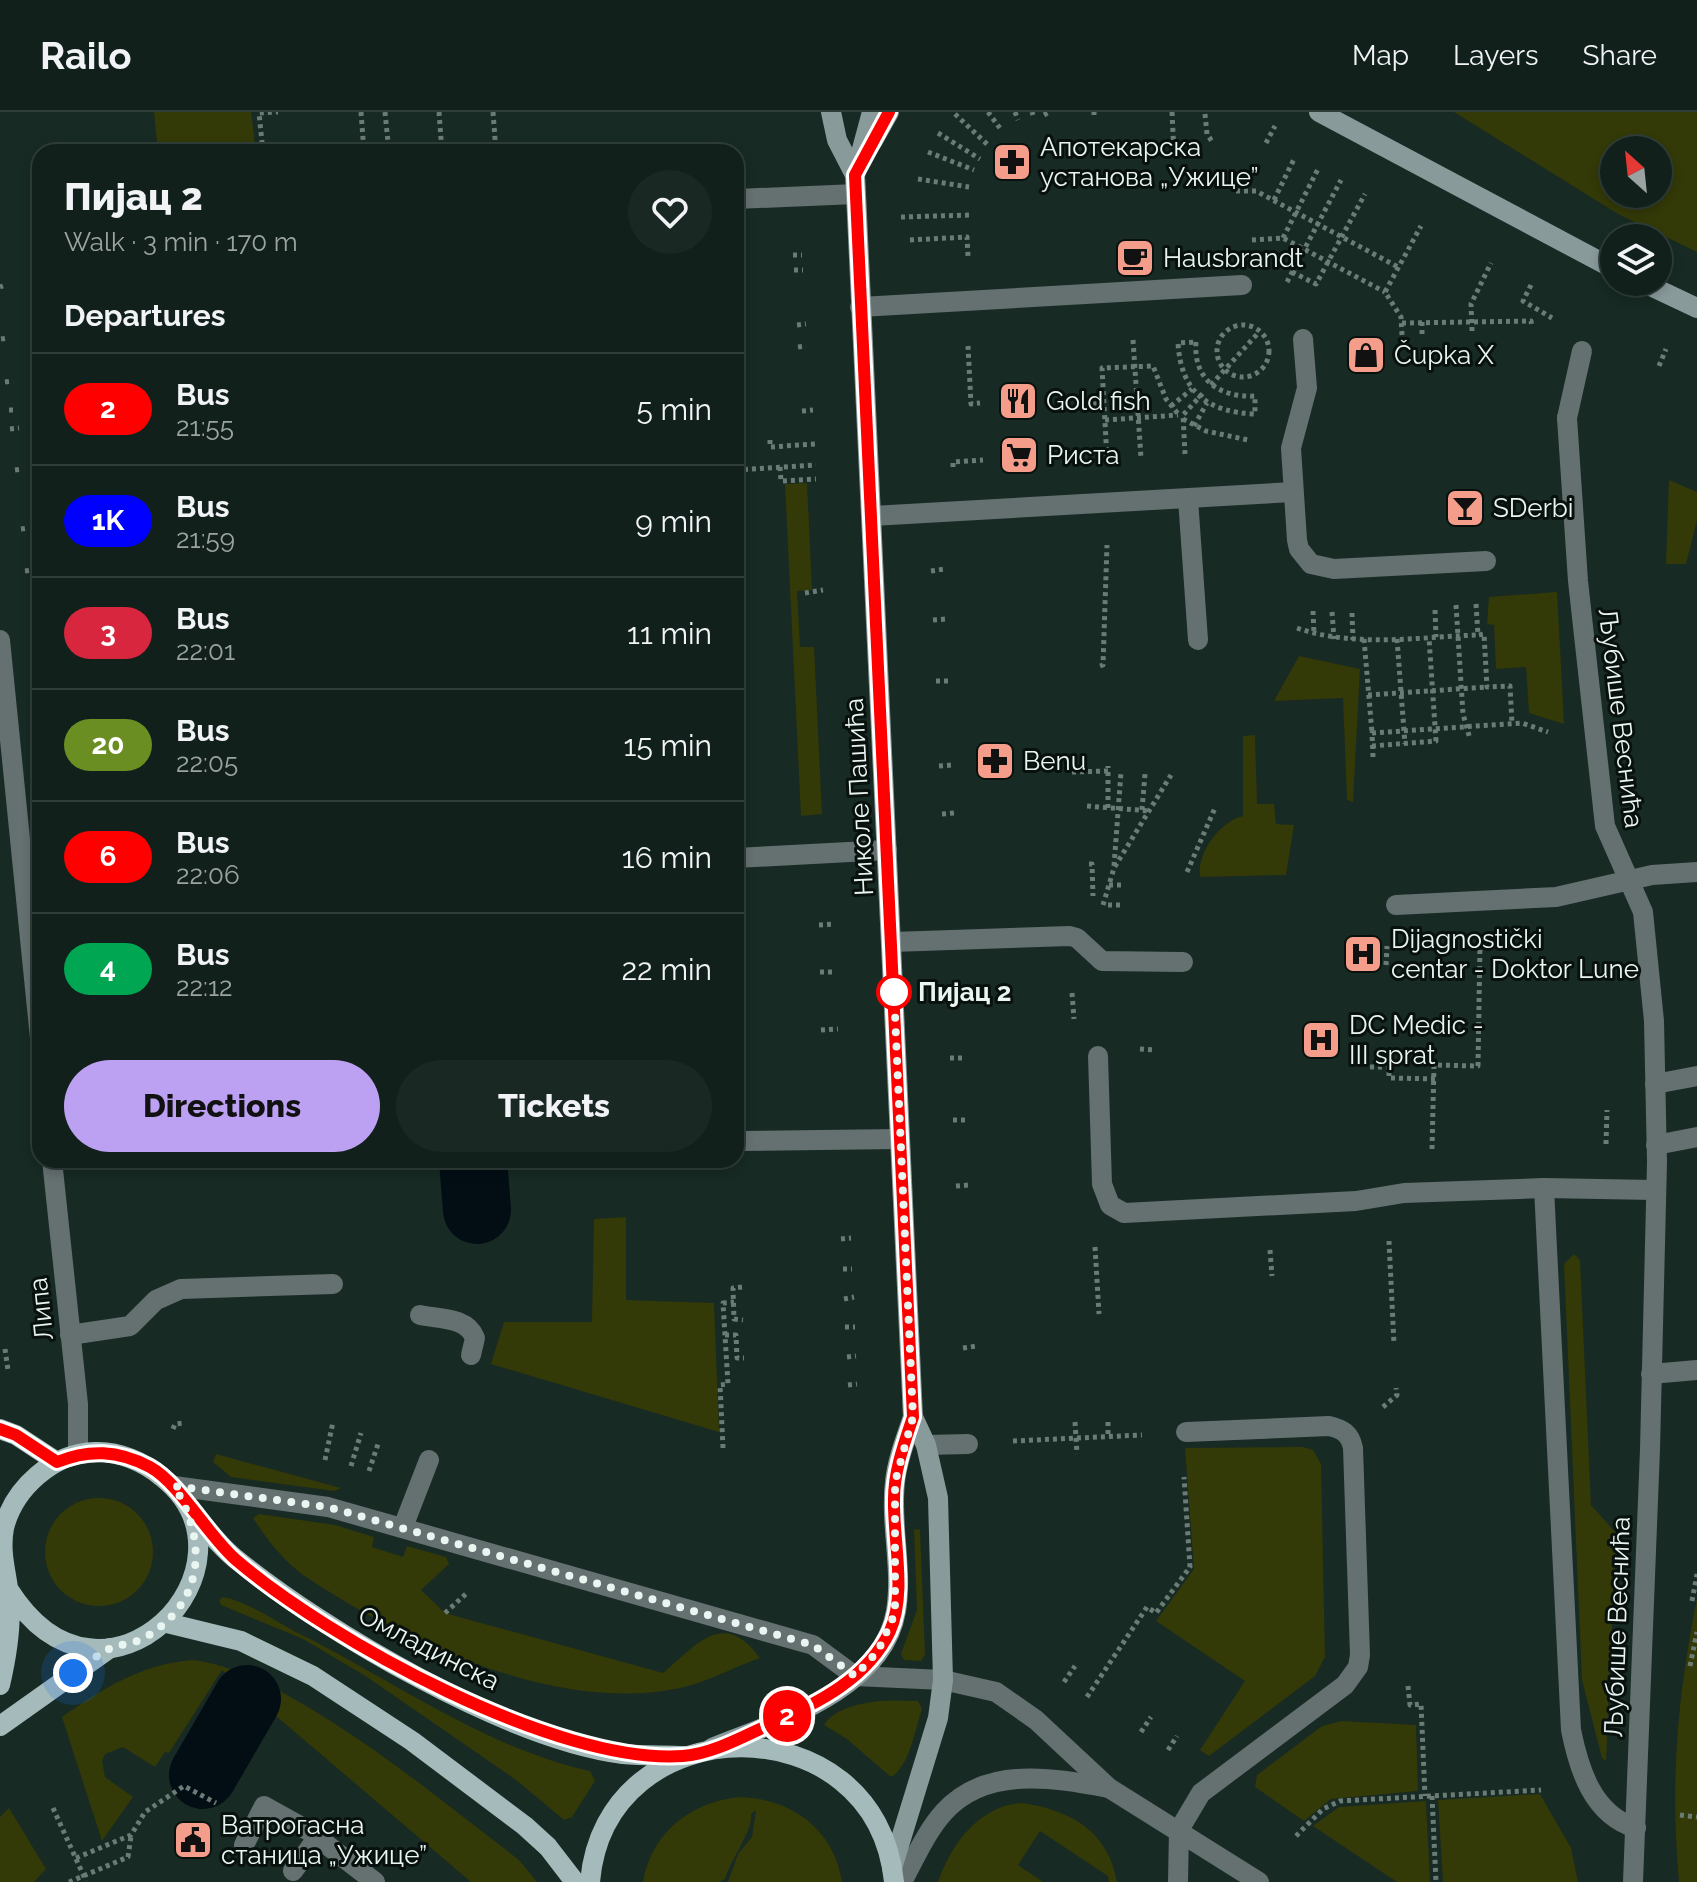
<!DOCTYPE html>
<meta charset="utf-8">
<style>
:root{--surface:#11201b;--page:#1a2824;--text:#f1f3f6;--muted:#9ca3a3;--line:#303e3a;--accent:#bca0f2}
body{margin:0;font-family:Raleway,sans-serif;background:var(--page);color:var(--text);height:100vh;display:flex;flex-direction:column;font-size:30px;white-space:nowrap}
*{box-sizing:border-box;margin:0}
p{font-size:26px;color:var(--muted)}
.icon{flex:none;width:44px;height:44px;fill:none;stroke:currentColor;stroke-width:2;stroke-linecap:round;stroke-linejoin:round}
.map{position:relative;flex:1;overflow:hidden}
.details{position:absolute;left:32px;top:32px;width:712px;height:1024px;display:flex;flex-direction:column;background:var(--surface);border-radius:24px;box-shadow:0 4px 12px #0003,0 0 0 2px var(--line)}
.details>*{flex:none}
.badge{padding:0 16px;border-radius:26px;font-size:28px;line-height:52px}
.needle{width:52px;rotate:333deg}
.fabs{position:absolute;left:1600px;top:24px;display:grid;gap:16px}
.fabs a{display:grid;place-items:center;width:72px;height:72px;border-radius:50%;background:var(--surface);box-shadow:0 4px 12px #0003,0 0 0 2px var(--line);font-size:40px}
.you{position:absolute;width:40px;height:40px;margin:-20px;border:6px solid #fff;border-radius:50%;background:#1a73e8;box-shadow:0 0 0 12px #1a73e833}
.map>.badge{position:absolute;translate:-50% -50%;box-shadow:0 0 0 4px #fff}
h2{padding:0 32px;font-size:30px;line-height:72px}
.round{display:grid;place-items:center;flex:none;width:84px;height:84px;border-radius:42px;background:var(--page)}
.head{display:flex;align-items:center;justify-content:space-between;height:136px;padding:0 32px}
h1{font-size:38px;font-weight:800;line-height:60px}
.button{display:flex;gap:16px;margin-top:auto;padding:16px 32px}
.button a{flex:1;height:92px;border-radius:48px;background:var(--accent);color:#111;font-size:32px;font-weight:800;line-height:92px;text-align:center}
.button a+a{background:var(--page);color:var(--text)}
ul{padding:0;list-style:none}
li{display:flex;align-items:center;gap:24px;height:112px;padding:0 32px;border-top:2px solid var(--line)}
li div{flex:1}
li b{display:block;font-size:30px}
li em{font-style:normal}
li .badge{min-width:88px;font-weight:700;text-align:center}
header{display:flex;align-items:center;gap:48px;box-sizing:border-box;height:112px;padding:0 40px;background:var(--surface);border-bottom:2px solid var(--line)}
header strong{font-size:38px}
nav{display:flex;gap:44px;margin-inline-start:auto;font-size:28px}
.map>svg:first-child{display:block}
.green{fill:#333907;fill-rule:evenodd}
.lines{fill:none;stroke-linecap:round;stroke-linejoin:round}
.canal{stroke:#020e14;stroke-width:68}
.path{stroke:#6b7b76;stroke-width:5;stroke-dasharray:4 4;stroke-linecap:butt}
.lane{stroke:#657070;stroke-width:20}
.street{stroke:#657070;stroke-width:20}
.secondary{stroke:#899a9b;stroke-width:20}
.primary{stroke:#a5babb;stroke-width:20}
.line-casing{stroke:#fff;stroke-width:18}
.line{stroke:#f00;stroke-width:12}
.walk{stroke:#e9f5f1;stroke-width:8;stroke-dasharray:0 14.4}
.stop-dot{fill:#fff;stroke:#f00;stroke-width:4}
.labels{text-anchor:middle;stroke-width:6;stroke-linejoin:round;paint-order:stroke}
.poi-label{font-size:26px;fill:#e9f5f1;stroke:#09110e;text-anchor:start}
.street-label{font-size:26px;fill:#e9f5f1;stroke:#09110e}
.stop-label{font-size:26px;font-weight:bold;fill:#e9f5f1;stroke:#09110e;text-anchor:start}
</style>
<header>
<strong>Railo</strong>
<nav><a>Map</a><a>Layers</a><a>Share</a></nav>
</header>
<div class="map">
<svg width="1697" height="1770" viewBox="0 0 1697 1770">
<rect width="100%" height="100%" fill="#172a24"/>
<!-- green -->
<g class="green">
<path d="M154,0H251L256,40H158Z"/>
<path d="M1454,0H1697V140L1618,102ZM1614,38H1658V82H1614Z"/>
<path d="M1669,368L1697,380V408L1686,452H1666Z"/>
<path d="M807,371L812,478L797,479L800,535H814L822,702L801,704L785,372Z"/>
<path d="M1557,480L1564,610V612L1529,601L1526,555L1496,557L1494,513L1487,512L1489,485Z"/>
<path d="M1299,544L1360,557L1353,690L1347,688L1343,586L1274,589Z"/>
<path d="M1255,623L1257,692H1274L1276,712L1294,713L1286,763L1200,765C1197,741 1219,710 1243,704V624Z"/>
<path d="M626,1105V1188L714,1191L719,1320L491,1252L504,1210H592L594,1107Z"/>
<path d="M1574,1142L1580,1148L1591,1393L1616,1421L1606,1649L1602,1646L1582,1568L1564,1152Z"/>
<path d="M1303,1335L1313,1338L1321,1352L1325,1545L1315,1564L1209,1644L1200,1638L1245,1569L1156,1509L1194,1457L1185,1336Z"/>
<path d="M216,1342L341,1376L334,1379L231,1365L213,1350Z"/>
<circle cx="99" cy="1440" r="54"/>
<path d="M259,1402L335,1413L374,1425L372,1435L403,1445L407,1434L446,1445L449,1452L421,1478L445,1501L663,1561C697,1533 723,1496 760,1546C732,1556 703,1572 675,1577C567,1598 432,1542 341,1487C325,1477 305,1466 291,1453C276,1439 264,1423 253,1406Z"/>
<path d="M914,1417L920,1418L925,1543L921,1549L904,1548L901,1542L917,1498Z"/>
<path d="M223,1485C249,1490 276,1510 300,1522C395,1569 485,1636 590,1659L595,1669L572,1705L564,1708L516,1668L367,1565L303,1527L221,1493L219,1489Z"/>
<path d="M1697,1486V1770H1679C1670,1667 1677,1588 1697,1486Z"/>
<path d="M193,1548C285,1558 442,1689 519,1748L537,1770H471L222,1558L169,1641L165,1640L155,1655L123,1635L105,1642L102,1649L105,1665L133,1685L102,1729L62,1605C104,1576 141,1552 193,1548Z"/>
<path d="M912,1589H918L922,1597C915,1617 910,1654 891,1665L847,1627L824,1613C839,1589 886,1587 912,1589Z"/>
<path d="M1342,1609L1416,1613L1418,1679L1331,1687L1304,1709L1255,1675L1257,1663L1322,1614Z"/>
<path d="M1540,1682L1571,1736L1578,1770H1443L1438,1688Z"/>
<path d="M738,1685C790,1686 834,1716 842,1770H728L738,1742L752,1725L756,1698L751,1702C753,1719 732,1745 725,1767L719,1770H643C652,1720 690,1691 738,1685Z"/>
<path d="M1426,1689L1430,1770H1397L1313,1714L1339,1695Z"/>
<path d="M1022,1691C1071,1698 1108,1719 1117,1770H1109L1108,1764L1040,1719L1018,1753L1043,1770H938C951,1732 980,1693 1022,1691Z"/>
<path d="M9,1696L46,1757L34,1770H0V1705Z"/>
</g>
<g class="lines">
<!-- canal -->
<g class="canal">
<path d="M473,1048L477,1098"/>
<path d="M203,1663L247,1587"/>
</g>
<!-- path -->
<g class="path">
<path d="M361,0L364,40"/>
<path d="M385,0L389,40"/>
<path d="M439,0L442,40"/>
<path d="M493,0L496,40"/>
<path d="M988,0L1002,19"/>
<path d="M1015,0L1018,8"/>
<path d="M1032,0L1033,3"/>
<path d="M1094,0V3"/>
<path d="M1172,0L1174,43"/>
<path d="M955,2L989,34"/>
<path d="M1205,2L1207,22L1213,31"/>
<path d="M1044,3L1049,0"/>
<path d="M938,21L980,47"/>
<path d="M1266,31L1275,14"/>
<path d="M263,40L259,1L278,0"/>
<path d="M928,40L974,58"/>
<path d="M918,67L969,75"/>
<path d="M1236,79H1256L1398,155"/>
<path d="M1274,88L1295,45"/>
<path d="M901,105L972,103"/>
<path d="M1283,126L1318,57"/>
<path d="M910,128L967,125L968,144"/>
<path d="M1252,128L1283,126L1385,180"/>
<path d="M793,143H802"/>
<path d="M794,158H803"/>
<path d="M1292,160L1316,172L1365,82"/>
<path d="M1287,170L1341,68"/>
<path d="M1531,173L1523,189L1552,206"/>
<path d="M0,175L3,174"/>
<path d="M1422,210V222"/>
<path d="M1402,211L1531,209L1532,215"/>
<path d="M797,213L806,212"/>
<circle cx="1243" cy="239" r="26"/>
<path d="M1472,219L1471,192L1491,151"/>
<path d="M1402,223L1401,205L1385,180L1421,114"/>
<path d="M1,227L8,226"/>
<path d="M1133,228L1141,346"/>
<path d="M1196,230C1193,268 1220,286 1255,284V302C1208,300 1181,281 1178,231Z"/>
<path d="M968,234L971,292L980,291"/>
<path d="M798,235L806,234"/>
<path d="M1659,254L1666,237"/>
<path d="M5,270L13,269"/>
<path d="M1211,273L1259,220"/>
<path d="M1093,292L1104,291"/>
<path d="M1171,294L1192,277"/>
<path d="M9,298H17"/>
<path d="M802,299L813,298"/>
<path d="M1183,307L1206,319L1248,328"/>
<path d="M1105,308L1178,303"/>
<path d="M1194,314L1207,291"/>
<path d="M10,317L19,316"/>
<path d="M770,328V335L815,332"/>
<path d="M1185,342L1183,303L1204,280"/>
<path d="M1107,347L1102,256L1153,254L1166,287L1179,303"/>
<path d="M780,355L781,369L816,367"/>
<path d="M953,355V350L983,348"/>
<path d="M15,358L22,357"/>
<path d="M736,358L816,353"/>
<path d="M21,417L28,416"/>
<path d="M25,459L33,458"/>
<path d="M931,459L945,457"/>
<path d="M805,481L823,478"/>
<path d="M1476,492L1478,523L1484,522L1487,575L1510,574L1512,612"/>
<path d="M1456,493L1463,602L1470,627"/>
<path d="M1435,498L1436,525"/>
<path d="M1313,499L1314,522"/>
<path d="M1332,500L1334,527"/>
<path d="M1352,501L1353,528"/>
<path d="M933,508L946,507"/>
<path d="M1297,516C1355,536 1418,525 1478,523"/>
<path d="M1364,527L1372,621"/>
<path d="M1397,527L1405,632"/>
<path d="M1100,554L1103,553L1107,433"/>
<path d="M936,569H949"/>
<path d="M1368,583L1487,575"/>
<path d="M1372,634L1436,629L1429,526"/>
<path d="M1373,645L1372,621L1522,611L1548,620"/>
<path d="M939,654L952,653"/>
<path d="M1072,660L1108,659"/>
<path d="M1087,694L1150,699"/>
<path d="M1108,696V654"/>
<path d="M1142,698L1145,662"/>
<path d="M942,702L954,701"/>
<path d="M1089,752H1092L1093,784"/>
<path d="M1114,754L1121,660"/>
<path d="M1187,760L1215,696"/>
<path d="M1109,773H1123"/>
<path d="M1103,793L1114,756L1171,663"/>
<path d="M1108,793H1121"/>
<path d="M819,813L833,812"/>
<path d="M1386,853L1387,834"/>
<path d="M820,860H836"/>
<path d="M1072,881L1074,907"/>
<path d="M947,887L959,886"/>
<path d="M821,918L838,917"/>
<path d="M1140,937L1155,938"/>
<path d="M950,946H962"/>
<path d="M1370,955H1389V966L1439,967"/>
<path d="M953,1008H966"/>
<path d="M1606,1032L1607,998"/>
<path d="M1432,1037L1434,953L1478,954L1480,831"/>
<path d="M956,1074L969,1073"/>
<path d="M841,1127L851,1126"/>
<path d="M1389,1129L1394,1232"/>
<path d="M1095,1135L1099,1202"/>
<path d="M1270,1138L1272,1164"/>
<path d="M843,1157H852"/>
<path d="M742,1175L733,1176L734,1207L743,1208"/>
<path d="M844,1187L854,1185"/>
<path d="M845,1215H855"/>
<path d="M725,1223H736L737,1246H744"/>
<path d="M963,1236L977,1234"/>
<path d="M5,1237L8,1258"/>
<path d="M847,1245L856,1244"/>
<path d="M848,1273L857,1272"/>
<path d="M1383,1295L1397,1283L1396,1276"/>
<path d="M1075,1310L1077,1342"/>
<path d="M1108,1310V1324"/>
<path d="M173,1317L175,1312L183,1311"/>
<path d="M1013,1329L1142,1323"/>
<path d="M723,1336L720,1273L728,1272L723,1191L734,1190"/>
<path d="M325,1348L333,1310"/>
<path d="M351,1354L361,1321"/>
<path d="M369,1359L379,1329"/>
<path d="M1692,1489L1697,1462"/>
<path d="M445,1501L468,1480"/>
<path d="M1690,1554L1697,1520"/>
<path d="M1064,1570L1075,1554"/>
<path d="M1408,1574L1410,1593L1421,1592L1425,1684"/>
<path d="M1087,1585L1147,1495L1156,1501L1190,1455L1184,1365"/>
<path d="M1141,1620L1151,1605"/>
<path d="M1168,1638L1177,1624"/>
<path d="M1432,1684L1436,1770"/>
<path d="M53,1696L86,1769"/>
<path d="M1680,1703L1697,1705"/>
<path d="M1296,1724L1323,1697L1340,1689L1541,1678"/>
<path d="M76,1746L131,1723L145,1700L184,1674L216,1691"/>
<path d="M69,1770L128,1745L131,1724"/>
</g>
<!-- lane -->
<g class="lane">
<path d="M736,87L856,82"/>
<path d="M860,195L1242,173"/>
<path d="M1303,227L1307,276L1291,336L1297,428L1299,437L1311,452L1334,457L1486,449"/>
<path d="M1567,306L1582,239"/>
<path d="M1188,387L1198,528"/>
<path d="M872,404L1293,380"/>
<path d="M736,746L887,738"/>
<path d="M1396,793L1556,785L1652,763L1697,760"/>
<path d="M892,830L1070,824L1077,826L1102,849L1183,850"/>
<path d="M1098,944L1102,1072L1110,1093L1124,1101L1356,1089L1404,1081L1544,1076L1654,1078"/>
<path d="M1655,972L1697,964"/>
<path d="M736,1029L899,1027"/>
<path d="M1656,1033L1697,1025"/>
<path d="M1544,1076L1571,1618C1579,1658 1593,1703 1636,1716"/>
<path d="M420,1203C439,1207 467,1205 475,1226L471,1243"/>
<path d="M70,1223L130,1214L156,1188L181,1177L333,1172"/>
<path d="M926,1333L968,1332"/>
<path d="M174,1374L328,1395L813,1533L855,1564"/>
<path d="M403,1415L429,1348"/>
<path d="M244,1733L264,1694L309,1719L375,1770"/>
<path d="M293,1759L318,1725"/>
<path d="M1178,1770L1179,1718L1201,1681L1345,1573L1358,1555L1360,1543L1353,1336C1350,1321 1342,1317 1329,1314L1186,1320"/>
</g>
<!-- street -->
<g class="street">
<path d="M1567,306L1578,469L1605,714L1643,800L1654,909L1657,1050L1650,1337L1633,1770"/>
<path d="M0,528L40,926"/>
<path d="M52,1048L78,1292V1342"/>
<path d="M1651,1262L1697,1258"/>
<path d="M855,1564L943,1568L996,1580L1036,1608L1109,1676L1259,1770"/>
<path d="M902,1770C915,1746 926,1720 944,1700C986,1653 1055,1666 1109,1676"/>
</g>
<!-- secondary -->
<g class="secondary">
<path d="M831,0L837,28L855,63"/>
<path d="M1319,0L1614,157"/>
<path d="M872,30L889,0"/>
<path d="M1642,170L1697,196"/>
<path d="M712,1636C776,1610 883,1578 896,1499C903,1457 890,1412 895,1370C897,1348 906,1326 913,1305L856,82L855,63L872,0"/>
<path d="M892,1756L938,1606L943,1568L938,1386L926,1333L913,1305"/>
</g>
<!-- primary -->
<g class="primary">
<path d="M0,1317L16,1323L57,1350"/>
<path d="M191,1400C206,1416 220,1435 237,1448C327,1521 508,1627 623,1642C643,1644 664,1643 684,1644"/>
<path d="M167,1511L241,1529L313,1564L412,1629L525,1714L548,1735L575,1770"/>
<path d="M0,1573C7,1543 13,1507 8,1476C5,1455 0,1438 4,1416C14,1376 53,1341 95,1340C119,1339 144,1350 162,1365C272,1452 105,1629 9,1478"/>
<path d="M0,1614L110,1536"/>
<path d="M590,1770C605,1592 876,1589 894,1770"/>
</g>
</g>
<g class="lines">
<!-- line casing -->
<g class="line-casing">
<path id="line" d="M0,1317L16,1323L57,1350C89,1337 118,1338 150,1355C179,1371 207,1422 235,1447C329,1528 557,1653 683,1644C713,1642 746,1623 773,1611C818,1591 868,1566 890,1519C907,1481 893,1428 894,1387C894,1359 904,1332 913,1305L855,63L889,0"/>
</g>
<!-- line -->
<use href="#line" class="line"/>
<!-- walk -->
<path class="walk" d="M73,1561C85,1553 96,1544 109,1537C119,1532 133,1532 144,1526C205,1491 208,1429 174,1374L328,1395L813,1533L855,1564L878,1539L895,1501V1370L913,1305L894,880"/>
</g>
<!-- icons -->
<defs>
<g id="pharmacy-square" transform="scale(2)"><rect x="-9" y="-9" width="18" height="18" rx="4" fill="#f49d8b" stroke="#09110e"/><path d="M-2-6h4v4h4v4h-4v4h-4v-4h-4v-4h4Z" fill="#111"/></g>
<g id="cafe-square" transform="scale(2)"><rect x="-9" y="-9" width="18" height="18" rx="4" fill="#f49d8b" stroke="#09110e"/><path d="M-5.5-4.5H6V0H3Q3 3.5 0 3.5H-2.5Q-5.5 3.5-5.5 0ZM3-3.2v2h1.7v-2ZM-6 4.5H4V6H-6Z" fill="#111"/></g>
<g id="shop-square" transform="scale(2)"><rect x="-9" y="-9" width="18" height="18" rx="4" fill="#f49d8b" stroke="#09110e"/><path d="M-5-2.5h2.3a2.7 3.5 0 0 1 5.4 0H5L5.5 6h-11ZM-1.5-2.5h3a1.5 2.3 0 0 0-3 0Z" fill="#111"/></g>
<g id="restaurant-square" transform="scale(2)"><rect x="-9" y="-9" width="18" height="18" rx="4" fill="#f49d8b" stroke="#09110e"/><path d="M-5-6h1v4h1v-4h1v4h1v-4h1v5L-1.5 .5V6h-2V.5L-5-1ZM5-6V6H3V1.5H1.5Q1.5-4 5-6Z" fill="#111"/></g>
<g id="supermarket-square" transform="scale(2)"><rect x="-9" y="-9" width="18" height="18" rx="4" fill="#f49d8b" stroke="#09110e"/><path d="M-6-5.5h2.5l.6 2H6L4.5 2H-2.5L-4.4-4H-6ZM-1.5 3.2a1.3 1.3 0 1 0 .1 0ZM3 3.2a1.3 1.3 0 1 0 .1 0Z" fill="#111"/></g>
<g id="bar-square" transform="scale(2)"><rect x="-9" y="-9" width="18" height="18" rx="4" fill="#f49d8b" stroke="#09110e"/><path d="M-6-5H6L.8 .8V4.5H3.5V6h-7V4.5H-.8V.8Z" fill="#111"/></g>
<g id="hospital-square" transform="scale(2)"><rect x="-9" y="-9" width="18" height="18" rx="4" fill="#f49d8b" stroke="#09110e"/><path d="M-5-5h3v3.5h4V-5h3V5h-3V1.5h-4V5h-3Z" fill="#111"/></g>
<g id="civic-square" transform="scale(2)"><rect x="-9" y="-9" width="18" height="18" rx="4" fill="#f49d8b" stroke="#09110e"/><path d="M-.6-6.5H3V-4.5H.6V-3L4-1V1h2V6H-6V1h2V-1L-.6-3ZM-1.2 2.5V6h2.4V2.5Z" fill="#111"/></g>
</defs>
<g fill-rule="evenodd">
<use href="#pharmacy-square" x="1012" y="50"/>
<use href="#cafe-square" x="1135" y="146"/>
<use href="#shop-square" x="1366" y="243"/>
<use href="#restaurant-square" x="1018" y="289"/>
<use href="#supermarket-square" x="1019" y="343"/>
<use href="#bar-square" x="1465" y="396"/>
<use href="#pharmacy-square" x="995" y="649"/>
<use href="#hospital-square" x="1363" y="842"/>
<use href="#hospital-square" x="1321" y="928"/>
<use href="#civic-square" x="193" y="1728"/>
</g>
<!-- markers -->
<circle class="stop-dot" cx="894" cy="880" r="16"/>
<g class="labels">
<!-- poi labels -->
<g class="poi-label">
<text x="1040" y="44">Апотекарска<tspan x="1040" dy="30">установа „Ужице”</tspan></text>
<text x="1163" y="155">Hausbrandt</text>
<text x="1394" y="252">Čupka X</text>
<text x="1046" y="298">Gold fish</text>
<text x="1047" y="352">Риста</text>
<text x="1493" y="405">SDerbi</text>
<text x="1023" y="658">Benu</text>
<text x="1391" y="836">Dijagnostički<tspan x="1391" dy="30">centar - Doktor Lune</tspan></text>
<text x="1349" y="922">DC Medic -<tspan x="1349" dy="30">III sprat</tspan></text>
<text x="221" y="1722">Ватрогасна<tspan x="221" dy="30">станица „Ужице”</tspan></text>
</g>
<!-- street labels -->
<g class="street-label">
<text transform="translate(1621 606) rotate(83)" y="9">Љубише Веснића</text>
<text transform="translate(859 685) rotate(-93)" y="9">Николе Пашића</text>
<text transform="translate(41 1197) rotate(-96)" y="9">Липа</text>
<text transform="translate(1617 1515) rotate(-88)" y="9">Љубише Веснића</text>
<text transform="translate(429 1536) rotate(27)" y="9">Омладинска</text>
</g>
<!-- stop labels -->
<g class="stop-label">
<text x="918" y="889">Пијац 2</text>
</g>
</g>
</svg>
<div class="fabs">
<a><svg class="needle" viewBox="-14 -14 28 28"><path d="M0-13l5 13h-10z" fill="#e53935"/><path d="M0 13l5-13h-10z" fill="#9ca3a3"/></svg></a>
<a><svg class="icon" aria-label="layers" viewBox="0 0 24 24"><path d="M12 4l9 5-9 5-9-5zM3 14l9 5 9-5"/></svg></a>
</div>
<div class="you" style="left:73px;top:1561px"></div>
<b class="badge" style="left:787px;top:1604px;background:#f00;color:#fff">2</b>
<section class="details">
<div class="head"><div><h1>Пијац 2</h1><p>Walk · 3 min · 170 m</p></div><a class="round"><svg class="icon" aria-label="heart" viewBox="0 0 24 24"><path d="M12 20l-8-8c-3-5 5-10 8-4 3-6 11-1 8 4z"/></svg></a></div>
<h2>Departures</h2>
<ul>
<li><span class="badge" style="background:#f00;color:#fff">2</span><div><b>Bus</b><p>21:55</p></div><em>5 min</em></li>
<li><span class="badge" style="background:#00f;color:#fff">1K</span><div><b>Bus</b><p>21:59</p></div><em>9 min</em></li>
<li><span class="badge" style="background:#d7263d;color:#fff">3</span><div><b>Bus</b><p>22:01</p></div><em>11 min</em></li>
<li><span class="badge" style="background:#6b8e23;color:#fff">20</span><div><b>Bus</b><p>22:05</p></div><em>15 min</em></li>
<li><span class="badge" style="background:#f00;color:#fff">6</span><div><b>Bus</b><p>22:06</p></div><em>16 min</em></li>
<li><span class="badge" style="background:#00a651;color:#fff">4</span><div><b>Bus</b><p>22:12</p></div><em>22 min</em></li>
</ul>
<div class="button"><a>Directions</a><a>Tickets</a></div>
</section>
</div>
